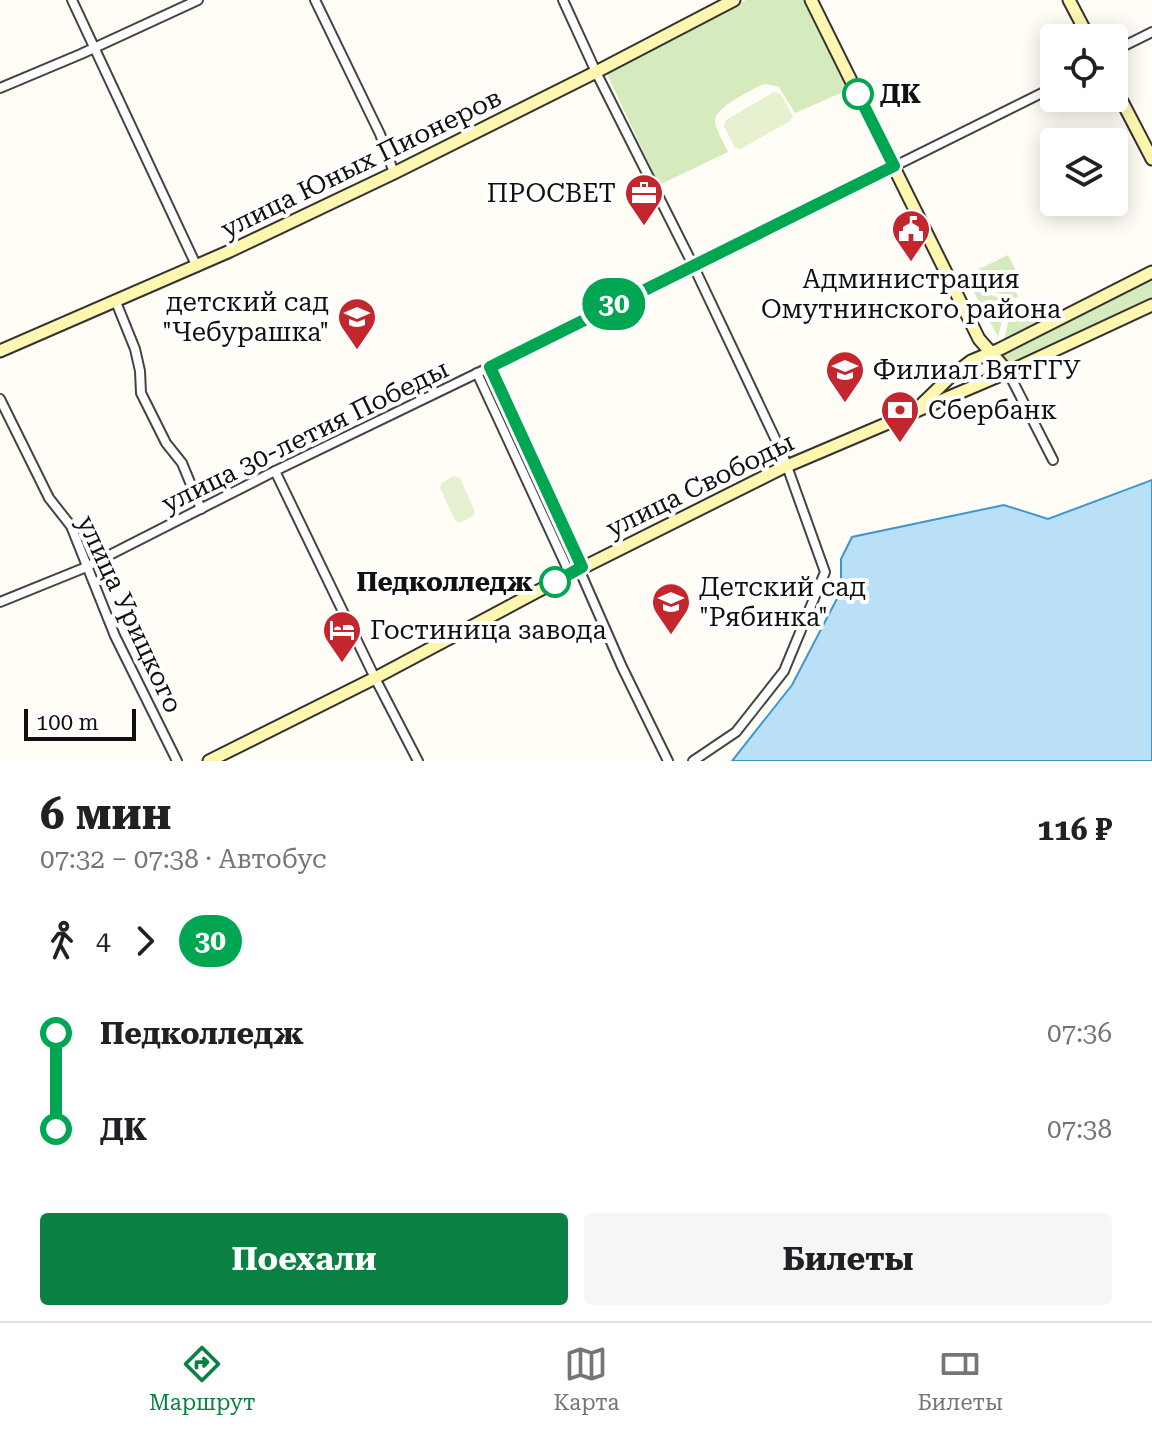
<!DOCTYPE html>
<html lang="ru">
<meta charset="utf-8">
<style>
:root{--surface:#fff;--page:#f6f6f6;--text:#202124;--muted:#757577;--line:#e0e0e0;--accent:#0b8043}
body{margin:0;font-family:"Roboto Serif",serif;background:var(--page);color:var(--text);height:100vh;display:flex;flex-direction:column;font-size:30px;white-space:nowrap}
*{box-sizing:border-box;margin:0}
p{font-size:26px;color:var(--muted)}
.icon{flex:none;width:44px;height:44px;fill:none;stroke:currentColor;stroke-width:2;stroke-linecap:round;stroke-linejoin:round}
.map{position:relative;height:761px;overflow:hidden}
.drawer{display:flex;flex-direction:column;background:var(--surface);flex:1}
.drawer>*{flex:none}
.badge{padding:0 16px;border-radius:26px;font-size:28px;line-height:52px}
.tools{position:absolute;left:1040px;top:24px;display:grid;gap:16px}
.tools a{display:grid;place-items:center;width:88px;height:88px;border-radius:8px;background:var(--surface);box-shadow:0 4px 20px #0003;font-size:40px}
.scale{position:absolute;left:24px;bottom:20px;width:112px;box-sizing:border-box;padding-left:8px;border:4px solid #111;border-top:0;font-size:22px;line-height:28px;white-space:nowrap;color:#111;-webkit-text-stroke:6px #fff;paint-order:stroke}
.map>.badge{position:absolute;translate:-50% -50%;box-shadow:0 0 0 4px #fff}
.legs{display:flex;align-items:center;gap:12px;height:88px;padding:0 40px;font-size:26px}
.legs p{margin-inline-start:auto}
.summary{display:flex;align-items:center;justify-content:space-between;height:136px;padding:0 40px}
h1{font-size:44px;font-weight:700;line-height:60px}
.cta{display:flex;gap:16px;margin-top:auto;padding:16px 40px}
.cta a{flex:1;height:92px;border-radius:8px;background:var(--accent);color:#fff;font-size:32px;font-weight:700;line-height:92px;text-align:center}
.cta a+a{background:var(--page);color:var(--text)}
ul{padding:0 40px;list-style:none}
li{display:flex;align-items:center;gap:28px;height:96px;font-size:30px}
li i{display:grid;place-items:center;width:12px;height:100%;margin:0 10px;background:currentColor}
li i::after{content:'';width:20px;height:20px;margin:-10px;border:6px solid;border-radius:50%;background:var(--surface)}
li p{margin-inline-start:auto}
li:first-child i{background:linear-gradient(#0000 50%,currentColor 0)}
li:last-child i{background:linear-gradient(currentColor 50%,#0000 0)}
.tabs{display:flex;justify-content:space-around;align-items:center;height:112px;border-top:2px solid var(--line);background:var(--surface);font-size:22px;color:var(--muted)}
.tabs a{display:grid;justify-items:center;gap:4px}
.tabs .active{color:var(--accent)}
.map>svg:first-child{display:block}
.green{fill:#d5ebbd}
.pitch{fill:#e6f2cf}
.water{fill:#b9e0f7;stroke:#3f96cf;stroke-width:2}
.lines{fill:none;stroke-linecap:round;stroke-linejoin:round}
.street-casing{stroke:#444;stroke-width:12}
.secondary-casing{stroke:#333;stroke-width:15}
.street{stroke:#fff;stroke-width:8}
.secondary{stroke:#fff6b0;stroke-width:11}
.line-1-casing{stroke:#fff;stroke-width:18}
.line-1{stroke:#00a651;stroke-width:12}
.stop-1-dot{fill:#fff;stroke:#00a651;stroke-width:4}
.labels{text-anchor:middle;stroke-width:8;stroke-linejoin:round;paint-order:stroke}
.stop-label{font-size:26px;font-weight:bold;fill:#111;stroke:#fff;text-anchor:start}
.street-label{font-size:26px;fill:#111;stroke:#fff}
.poi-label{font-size:26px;fill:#111;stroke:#fff;text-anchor:start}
</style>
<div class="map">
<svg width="1152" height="761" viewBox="0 0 1152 761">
<rect width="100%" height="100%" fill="#fffdf5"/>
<!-- green -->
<g class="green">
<path d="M746,0H803L848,90L795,113L779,87L766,84L761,85C750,91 714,108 715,121C716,131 724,143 728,152L659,185L607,74L611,69Z"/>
<path d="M1008,255L1019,277L1011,281L1018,297L1015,298L957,280Z"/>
<path d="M1152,277V301L1010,368L1002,355V351Z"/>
<path d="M973,290L1007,300L998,337Z"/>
<path d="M1013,300L1040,325L1003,344Z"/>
<path d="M495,385L571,548L564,551L488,388Z"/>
</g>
<!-- pitch -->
<g class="pitch">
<path d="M774,92L781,94L793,117L790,121L741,149L735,148L724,126L726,120Z"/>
<path d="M453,476L460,478L475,512L473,516L459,523L455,520L440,488L442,483Z"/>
</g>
<!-- water -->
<path class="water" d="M1152,480V761H732L792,685L841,591V559L852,537L1004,505L1048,519Z"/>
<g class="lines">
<!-- street casing -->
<g class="street-casing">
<g id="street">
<path d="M72,0L197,267"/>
<path d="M315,0L380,134L394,173"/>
<path d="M563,0L596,72L693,265L783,455L825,572L784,671L736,732L693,761"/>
<path d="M1114,51L1152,32"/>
<path d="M0,88L81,54L198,0"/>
<path d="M116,302L135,349L140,371L141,393L166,443L182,463L201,509"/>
<path d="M490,367L582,567"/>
<path d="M1008,372L1053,460"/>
<path d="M477,373L570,574"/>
<path d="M0,399L49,498L71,526L115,636L177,761"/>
<path d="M275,471L375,678L418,761"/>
<path d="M579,569L622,667L668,761"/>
<path d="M0,602L84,568L275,471L490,367L1054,87"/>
</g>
</g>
<!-- secondary casing -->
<g class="secondary-casing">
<g id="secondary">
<path d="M811,0L979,339L1008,372"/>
<path d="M1069,0L1089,38"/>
<path d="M1114,86L1152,159"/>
<path d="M0,351L230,251L394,173L596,72L734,0"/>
<path d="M919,407L950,377L971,361L1000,349L1152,272"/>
<path d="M209,761L375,678L570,574L780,469L1008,372L1152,305"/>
</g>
</g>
<!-- street -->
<use href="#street" class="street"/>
<!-- secondary -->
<use href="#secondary" class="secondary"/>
</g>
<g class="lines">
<!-- line-1 casing -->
<g class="line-1-casing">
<path id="line-1" d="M555,582L582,567L490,367L894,166L858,94"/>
</g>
<!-- line-1 -->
<use href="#line-1" class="line-1"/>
</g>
<!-- icons -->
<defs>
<g id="office-pin" transform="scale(2)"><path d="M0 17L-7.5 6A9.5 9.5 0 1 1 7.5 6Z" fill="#c4262e" stroke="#fff"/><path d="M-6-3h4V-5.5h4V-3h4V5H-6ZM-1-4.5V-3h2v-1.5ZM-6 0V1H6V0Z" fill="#fff"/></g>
<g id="civic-pin" transform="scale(2)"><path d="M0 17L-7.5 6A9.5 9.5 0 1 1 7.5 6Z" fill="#c4262e" stroke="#fff"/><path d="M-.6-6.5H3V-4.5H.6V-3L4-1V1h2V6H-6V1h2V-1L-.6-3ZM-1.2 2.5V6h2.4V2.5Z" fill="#fff"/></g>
<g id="school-pin" transform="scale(2)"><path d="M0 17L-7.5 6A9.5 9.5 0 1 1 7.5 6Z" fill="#c4262e" stroke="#fff"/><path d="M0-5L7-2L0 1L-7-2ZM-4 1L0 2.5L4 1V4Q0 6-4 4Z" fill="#fff"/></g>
<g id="university-pin" transform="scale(2)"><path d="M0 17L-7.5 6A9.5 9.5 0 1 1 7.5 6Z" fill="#c4262e" stroke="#fff"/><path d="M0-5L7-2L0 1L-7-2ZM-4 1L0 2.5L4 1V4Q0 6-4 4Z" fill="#fff"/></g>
<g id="bank-pin" transform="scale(2)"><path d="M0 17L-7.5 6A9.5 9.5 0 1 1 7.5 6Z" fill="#c4262e" stroke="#fff"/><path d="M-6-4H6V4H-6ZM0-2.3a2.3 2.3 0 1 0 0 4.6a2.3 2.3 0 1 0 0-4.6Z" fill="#fff"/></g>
<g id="hotel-pin" transform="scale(2)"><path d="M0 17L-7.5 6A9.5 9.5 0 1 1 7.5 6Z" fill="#c4262e" stroke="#fff"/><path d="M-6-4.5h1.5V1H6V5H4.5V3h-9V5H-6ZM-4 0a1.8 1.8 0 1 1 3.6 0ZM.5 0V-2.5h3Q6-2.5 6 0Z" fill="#fff"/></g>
</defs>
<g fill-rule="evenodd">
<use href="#office-pin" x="644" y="193"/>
<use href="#civic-pin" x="911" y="229"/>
<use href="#school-pin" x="357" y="317"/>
<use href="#university-pin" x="845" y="370"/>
<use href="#bank-pin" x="900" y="410"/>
<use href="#school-pin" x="671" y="602"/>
<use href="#hotel-pin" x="342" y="630"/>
</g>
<!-- markers -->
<g class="stop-1-dot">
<circle cx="858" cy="94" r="14"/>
<circle cx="555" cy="582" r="14"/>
</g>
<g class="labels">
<!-- stop labels -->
<g class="stop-label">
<text x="880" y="103">ДК</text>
<text x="533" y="591" text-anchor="end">Педколледж</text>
</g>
<!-- street labels -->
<g class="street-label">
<text transform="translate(361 163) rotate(-26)" y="9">улица Юных Пионеров</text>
<text transform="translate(305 436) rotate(-26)" y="9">улица 30-летия Победы</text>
<text transform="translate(700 485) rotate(-26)" y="9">улица Свободы</text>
<text transform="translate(130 614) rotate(65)" y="9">улица Урицкого</text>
</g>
<!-- poi labels -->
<g class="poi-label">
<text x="616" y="202" text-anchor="end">ПРОСВЕТ</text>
<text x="911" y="288" text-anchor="middle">Администрация<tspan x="911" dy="30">Омутнинского района</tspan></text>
<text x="329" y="311" text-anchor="end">детский сад<tspan x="329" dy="30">"Чебурашка"</tspan></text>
<text x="873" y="379">Филиал ВятГГУ</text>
<text x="928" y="419">Сбербанк</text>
<text x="699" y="596">Детский сад<tspan x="699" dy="30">"Рябинка"</tspan></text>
<text x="370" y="639">Гостиница завода</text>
</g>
</g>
</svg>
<div class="tools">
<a><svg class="icon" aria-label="locate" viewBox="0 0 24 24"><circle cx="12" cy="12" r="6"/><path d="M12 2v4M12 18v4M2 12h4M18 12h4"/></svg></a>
<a><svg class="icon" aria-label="layers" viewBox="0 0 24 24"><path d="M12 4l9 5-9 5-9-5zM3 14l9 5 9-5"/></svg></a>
</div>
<div class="scale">100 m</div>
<b class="badge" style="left:614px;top:304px;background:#00a651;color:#fff">30</b>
</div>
<section class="drawer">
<div class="summary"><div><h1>6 мин</h1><p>07:32 – 07:38 · Автобус</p></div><b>116 ₽</b></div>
<div class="legs"><svg class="icon" aria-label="walk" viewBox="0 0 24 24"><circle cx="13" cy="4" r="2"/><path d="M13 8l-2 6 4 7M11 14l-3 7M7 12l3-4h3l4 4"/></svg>4<svg class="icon" aria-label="forward" viewBox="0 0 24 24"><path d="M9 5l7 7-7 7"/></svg><b class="badge" style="background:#00a651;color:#fff">30</b></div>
<ul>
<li><i style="color:#00a651"></i><b>Педколледж</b><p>07:36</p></li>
<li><i style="color:#00a651"></i><b>ДК</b><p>07:38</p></li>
</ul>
<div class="cta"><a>Поехали</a><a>Билеты</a></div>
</section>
<nav class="tabs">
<a class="active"><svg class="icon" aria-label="directions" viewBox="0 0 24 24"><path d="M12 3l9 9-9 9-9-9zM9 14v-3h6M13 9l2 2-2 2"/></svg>Маршрут</a>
<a><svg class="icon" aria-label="map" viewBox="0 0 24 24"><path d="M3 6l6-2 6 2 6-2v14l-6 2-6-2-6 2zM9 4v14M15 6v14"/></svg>Карта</a>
<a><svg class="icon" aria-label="tickets" viewBox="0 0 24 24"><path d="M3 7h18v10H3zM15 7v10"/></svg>Билеты</a>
</nav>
